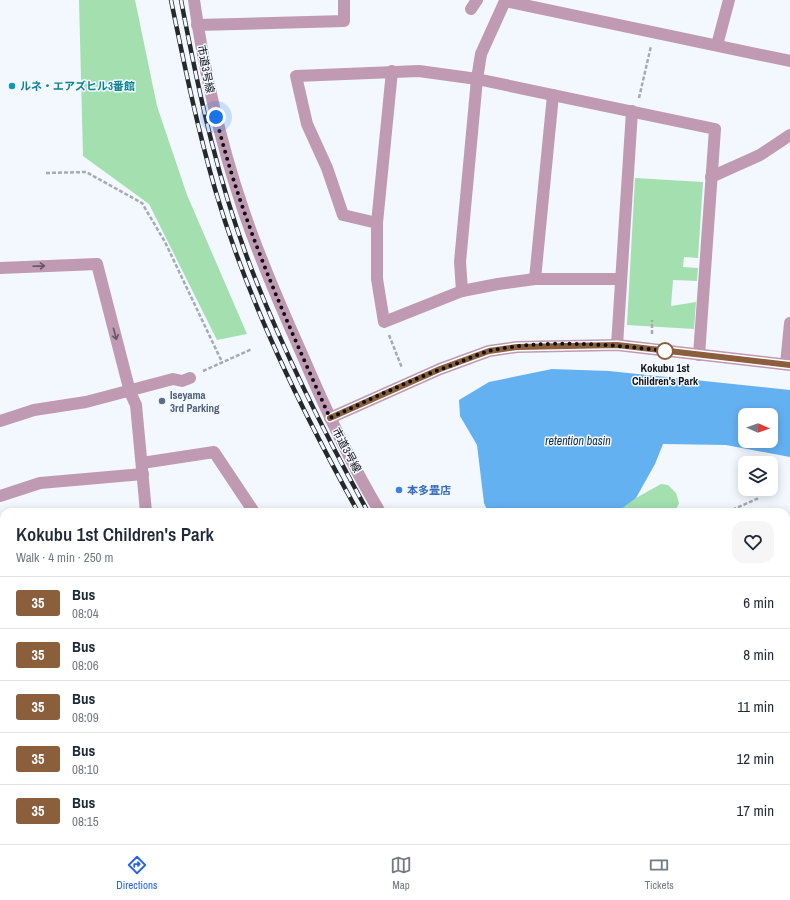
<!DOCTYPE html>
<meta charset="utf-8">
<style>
:root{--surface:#fff;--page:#f6f6f7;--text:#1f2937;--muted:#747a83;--line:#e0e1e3;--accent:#2563eb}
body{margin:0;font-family:"Archivo Narrow","Noto Sans JP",sans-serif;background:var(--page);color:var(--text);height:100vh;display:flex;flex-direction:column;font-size:15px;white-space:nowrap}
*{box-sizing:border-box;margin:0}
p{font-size:13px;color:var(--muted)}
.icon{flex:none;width:22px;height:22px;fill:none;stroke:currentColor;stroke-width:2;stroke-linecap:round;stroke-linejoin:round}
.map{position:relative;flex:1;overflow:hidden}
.drawer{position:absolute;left:0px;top:508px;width:790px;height:336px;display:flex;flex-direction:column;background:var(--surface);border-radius:12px 12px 0 0;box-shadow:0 2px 10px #0003}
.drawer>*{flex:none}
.badge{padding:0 8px;border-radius:3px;font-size:14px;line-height:26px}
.needle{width:26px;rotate:92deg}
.buttons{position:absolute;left:738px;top:408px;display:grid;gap:8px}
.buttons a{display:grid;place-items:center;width:40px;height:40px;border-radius:8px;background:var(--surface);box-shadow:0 2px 10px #0003;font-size:20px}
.you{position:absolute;width:20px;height:20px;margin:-10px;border:3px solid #fff;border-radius:50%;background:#1a73e8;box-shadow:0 0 0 6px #1a73e833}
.map>.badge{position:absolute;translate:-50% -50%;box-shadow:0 0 0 2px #fff}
.round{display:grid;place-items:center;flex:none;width:42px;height:42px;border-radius:12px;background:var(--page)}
.headline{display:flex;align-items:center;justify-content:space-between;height:68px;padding:0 16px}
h1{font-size:19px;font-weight:600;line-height:30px}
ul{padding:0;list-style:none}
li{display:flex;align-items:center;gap:12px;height:52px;padding:0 16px;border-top:1px solid var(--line)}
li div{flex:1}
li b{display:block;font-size:15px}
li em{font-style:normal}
li .badge{min-width:44px;font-weight:700;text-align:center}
.dock{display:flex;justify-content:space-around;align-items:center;height:56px;border-top:1px solid var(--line);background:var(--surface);font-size:11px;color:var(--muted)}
.dock a{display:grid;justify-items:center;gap:2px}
.dock .active{color:var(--accent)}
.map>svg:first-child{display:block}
.green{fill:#a4dfaf}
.water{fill:#64b1f2;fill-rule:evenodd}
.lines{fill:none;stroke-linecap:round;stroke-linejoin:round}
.path{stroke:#a6abb0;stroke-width:2.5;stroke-dasharray:4 2;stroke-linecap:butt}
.minor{stroke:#bf9ab2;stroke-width:12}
.rail-casing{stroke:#26292c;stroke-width:4.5}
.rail{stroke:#f3f8fe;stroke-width:3;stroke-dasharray:9;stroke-linecap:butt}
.oneway{stroke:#665663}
.line-casing{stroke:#fff;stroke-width:9}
.line{stroke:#8b5e3c;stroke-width:6}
.walk{stroke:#0e1114;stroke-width:4;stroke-dasharray:0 7.2}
.culture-dot{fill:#0f9aa8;stroke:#f3f8fe;stroke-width:1.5}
.stop-dot{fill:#fff;stroke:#8b5e3c;stroke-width:2}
.service-dot{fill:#5c6f8a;stroke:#f3f8fe;stroke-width:1.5}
.shop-dot{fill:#3f7fe0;stroke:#f3f8fe;stroke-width:1.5}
.labels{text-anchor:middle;stroke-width:3;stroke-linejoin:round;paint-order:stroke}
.street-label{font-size:11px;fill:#0e1114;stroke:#f3f8fe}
.culture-label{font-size:11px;font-weight:bold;fill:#0d838f;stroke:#f3f8fe;text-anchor:start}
.stop-label{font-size:11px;font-weight:bold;fill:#0e1114;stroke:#f3f8fe}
.service-label{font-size:11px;font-weight:bold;fill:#4e5e75;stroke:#f3f8fe;text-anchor:start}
.shop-label{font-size:11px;font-weight:bold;fill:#366cbe;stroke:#f3f8fe;text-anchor:start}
.water-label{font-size:12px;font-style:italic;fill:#0d2f48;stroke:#f3f8fe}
</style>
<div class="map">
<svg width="790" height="844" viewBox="0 0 790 844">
<rect width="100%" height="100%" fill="#f3f8fe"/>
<!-- green -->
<g class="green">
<path d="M79,0H135L157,106L187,195L247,334L217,340L149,204L83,156Z"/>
<path d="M635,178L703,182L698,258L684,257L683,267L698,268L697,281L673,280L671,306L696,302L694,329L627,325Z"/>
<path d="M661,484L668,485L676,493L679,503L675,512H615C629,501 645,493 661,484Z"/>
</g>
<!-- water -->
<g class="water">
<path d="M552,369L609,371L790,390V457L726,445L663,444L655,464L636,498L617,512H488L484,503L477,445L460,416L459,400L489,382ZM745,415H771V441H745Z"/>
<path d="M593,840H632L617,844H586Z"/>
<path d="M634,840H728L640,844L638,841Z"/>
</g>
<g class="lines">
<!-- path -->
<g class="path">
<path d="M639,98L651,46"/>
<path d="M46,173L86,172L142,203L165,242L222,362"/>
<path d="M652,334V320"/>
<path d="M389,335L402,368"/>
<path d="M203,371L252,349"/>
<path d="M727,512L759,498"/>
<path d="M786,804H790"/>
<path d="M521,840L524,844"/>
<path d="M564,844L571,840"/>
</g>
<!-- minor -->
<g class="minor">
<path d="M194,0C204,71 220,141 243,209C259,257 280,305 301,352C324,406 349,461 380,512"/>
<path d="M471,9L477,0"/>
<path d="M197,25L344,21V0"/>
<path d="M717,45L729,0"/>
<path d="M392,71L377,223V279L384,322L462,291L498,284L535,279H620"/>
<path d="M711,177L760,155L790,135"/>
<path d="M377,223L343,215L327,168L307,124L296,76L419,71L477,79L715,129L699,355"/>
<path d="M0,268L97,264L130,392L136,405L146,512"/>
<path d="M535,279L553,95"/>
<path d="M462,291L460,262L477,79L481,54L505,1L790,61"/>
<path d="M617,345L632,111"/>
<path d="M786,364L790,323"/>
<path d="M330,418L440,369L489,351L517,347L617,345L790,365"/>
<path d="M0,421L34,410L86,402L173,379L182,381L190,378"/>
<path d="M142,463L214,452L254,512"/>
<path d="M0,496L40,483L143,474"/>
<path d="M0,577L4,576"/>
<path d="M786,578L790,576"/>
<path d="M0,641L4,642"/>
<path d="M0,708L4,709"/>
<path d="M786,784H790"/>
<path d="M9,840L26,844"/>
<path d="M302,844V840"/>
<path d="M484,844L490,840"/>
</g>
<!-- rail casing -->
<g class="rail-casing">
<g id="rail">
<path d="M171,0C184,63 197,127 215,189C248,302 301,409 358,512"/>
<path d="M181,0C199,94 219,188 255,278C287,359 326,436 368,512"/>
<path d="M563,840L566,844"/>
<path d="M572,840L575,844"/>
</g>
</g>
<!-- rail -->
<use href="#rail" class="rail"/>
</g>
<!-- one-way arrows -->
<defs><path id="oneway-shaft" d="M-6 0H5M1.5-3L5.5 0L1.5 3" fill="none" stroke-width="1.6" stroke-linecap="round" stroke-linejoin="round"/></defs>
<g class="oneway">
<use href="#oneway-shaft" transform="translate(39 266) rotate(-2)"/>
<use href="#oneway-shaft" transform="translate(115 334) rotate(75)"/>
</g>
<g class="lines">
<!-- line casing -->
<g class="line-casing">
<path id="line" d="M330,418L440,369L489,351L517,347L617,345L790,365"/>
</g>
<!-- line -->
<use href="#line" class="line"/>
<!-- walk -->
<path class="walk" d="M216,117C241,221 286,320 330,418C371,399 412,379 455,364C466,360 478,354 489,351C541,339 612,344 665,351"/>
</g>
<!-- markers -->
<circle class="culture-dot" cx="12" cy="86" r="4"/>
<circle class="stop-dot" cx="665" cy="351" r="8"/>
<circle class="service-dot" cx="162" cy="401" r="4"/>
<circle class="shop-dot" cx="399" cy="490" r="4"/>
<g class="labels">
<!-- street labels -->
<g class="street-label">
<text transform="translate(206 69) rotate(79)" y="4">市道3号線</text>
<text transform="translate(347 450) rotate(62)" y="4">市道3号線</text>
</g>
<!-- culture labels -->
<g class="culture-label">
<text x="20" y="90">ルネ・エアズヒル3番館</text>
</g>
<!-- stop labels -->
<g class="stop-label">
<text x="665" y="372">Kokubu 1st<tspan x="665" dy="13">Children's Park</tspan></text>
</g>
<!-- service labels -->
<g class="service-label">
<text x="170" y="399">Iseyama<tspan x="170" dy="13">3rd Parking</tspan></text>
</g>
<!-- shop labels -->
<g class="shop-label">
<text x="407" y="494">本多畳店</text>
</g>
<!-- water labels -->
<g class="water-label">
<text x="578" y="445">retention basin</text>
</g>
</g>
</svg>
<div class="buttons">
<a><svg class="needle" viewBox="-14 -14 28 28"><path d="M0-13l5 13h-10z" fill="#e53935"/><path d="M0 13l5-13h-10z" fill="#747a83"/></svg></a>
<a><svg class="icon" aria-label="layers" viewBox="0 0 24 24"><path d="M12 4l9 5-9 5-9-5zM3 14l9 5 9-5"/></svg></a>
</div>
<div class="you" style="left:216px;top:117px"></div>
<section class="drawer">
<div class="headline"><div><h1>Kokubu 1st Children's Park</h1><p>Walk · 4 min · 250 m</p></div><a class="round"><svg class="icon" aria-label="heart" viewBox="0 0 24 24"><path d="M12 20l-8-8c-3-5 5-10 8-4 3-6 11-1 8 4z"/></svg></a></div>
<ul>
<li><span class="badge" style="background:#8b5e3c;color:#fff">35</span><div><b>Bus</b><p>08:04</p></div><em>6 min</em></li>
<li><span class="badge" style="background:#8b5e3c;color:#fff">35</span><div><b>Bus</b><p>08:06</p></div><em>8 min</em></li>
<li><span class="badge" style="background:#8b5e3c;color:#fff">35</span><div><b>Bus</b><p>08:09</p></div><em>11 min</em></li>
<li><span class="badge" style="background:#8b5e3c;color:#fff">35</span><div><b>Bus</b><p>08:10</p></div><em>12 min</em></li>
<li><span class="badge" style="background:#8b5e3c;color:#fff">35</span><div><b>Bus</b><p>08:15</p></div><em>17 min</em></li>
</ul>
</section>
</div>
<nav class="dock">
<a class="active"><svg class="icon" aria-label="directions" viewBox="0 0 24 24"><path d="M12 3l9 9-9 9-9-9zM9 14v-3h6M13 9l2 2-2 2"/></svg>Directions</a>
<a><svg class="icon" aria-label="map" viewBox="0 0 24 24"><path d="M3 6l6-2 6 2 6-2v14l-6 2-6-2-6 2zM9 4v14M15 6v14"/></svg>Map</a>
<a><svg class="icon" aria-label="tickets" viewBox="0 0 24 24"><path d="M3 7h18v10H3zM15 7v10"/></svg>Tickets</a>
</nav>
